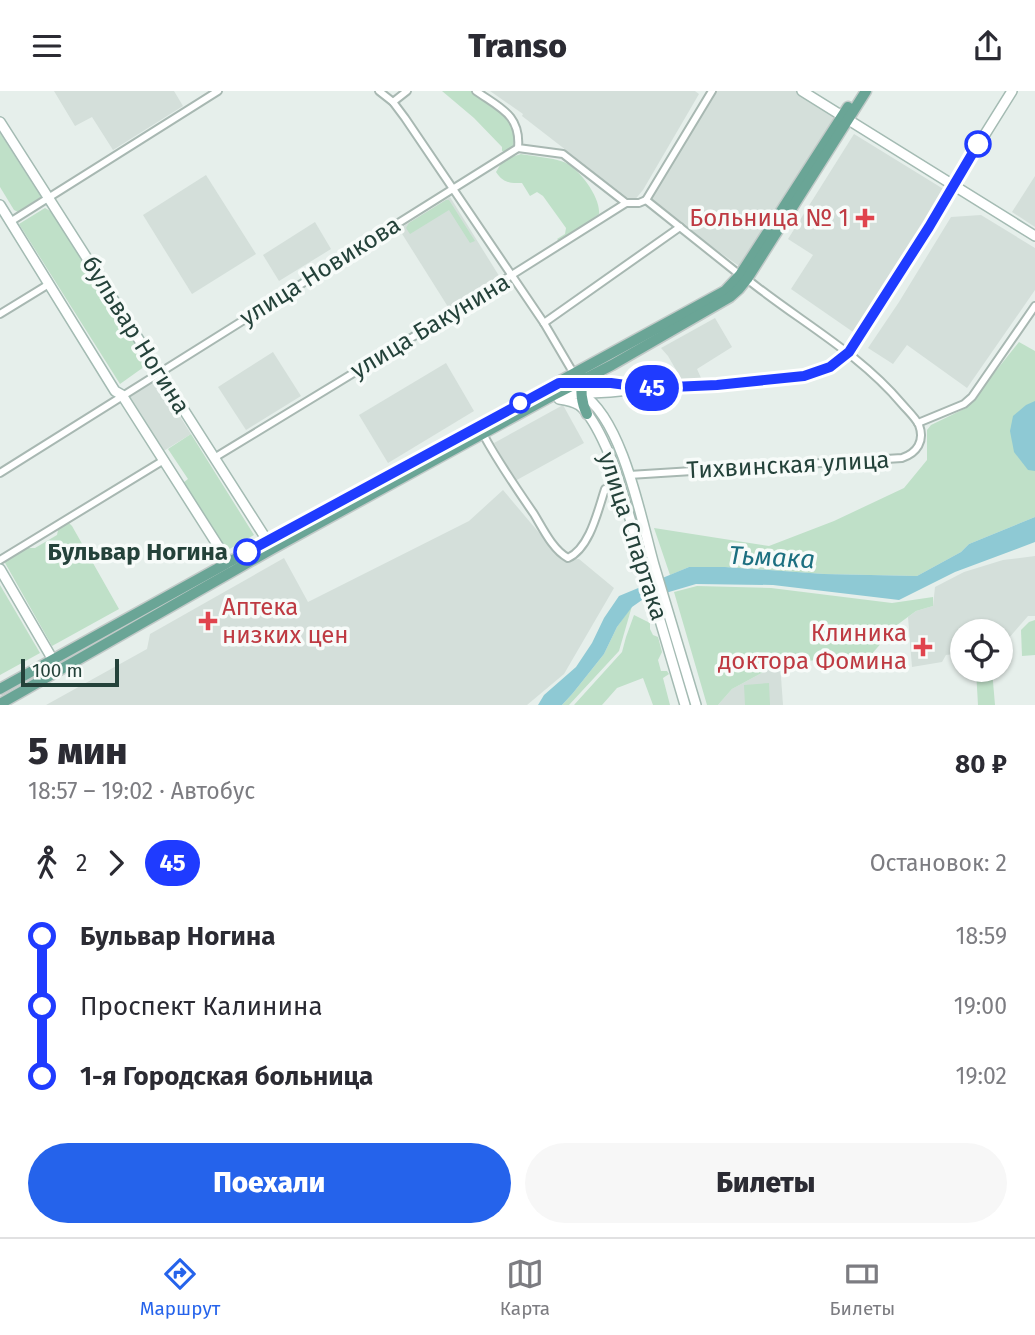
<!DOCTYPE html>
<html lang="ru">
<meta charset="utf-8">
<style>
:root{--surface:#fff;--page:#f7f7f7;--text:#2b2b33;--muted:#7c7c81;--line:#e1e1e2;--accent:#2563eb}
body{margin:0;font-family:"Fira Sans",sans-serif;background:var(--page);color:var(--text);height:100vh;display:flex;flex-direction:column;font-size:26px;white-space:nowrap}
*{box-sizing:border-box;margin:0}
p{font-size:23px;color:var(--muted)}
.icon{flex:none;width:38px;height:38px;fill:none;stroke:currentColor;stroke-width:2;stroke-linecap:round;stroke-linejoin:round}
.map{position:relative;height:614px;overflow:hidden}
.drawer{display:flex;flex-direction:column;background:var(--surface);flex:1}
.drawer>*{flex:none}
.badge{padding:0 14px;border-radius:23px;font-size:24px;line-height:46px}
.controls{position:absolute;left:950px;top:528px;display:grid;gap:14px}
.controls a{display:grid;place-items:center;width:63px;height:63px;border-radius:50%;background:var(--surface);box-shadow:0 2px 5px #0004;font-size:35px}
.scale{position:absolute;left:21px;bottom:18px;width:98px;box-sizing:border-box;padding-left:7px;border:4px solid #24423a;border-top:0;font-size:19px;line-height:24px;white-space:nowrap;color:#24423a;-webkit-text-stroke:5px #f7fbf9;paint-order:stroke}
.map>.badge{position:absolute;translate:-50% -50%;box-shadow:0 0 0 4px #fff}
.legs{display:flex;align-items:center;gap:10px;height:77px;padding:0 28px;font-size:23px}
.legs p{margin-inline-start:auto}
.summary{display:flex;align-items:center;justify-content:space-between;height:119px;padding:0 28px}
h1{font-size:38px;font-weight:800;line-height:52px}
.action{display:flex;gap:14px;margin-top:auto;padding:14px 28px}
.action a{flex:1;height:80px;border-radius:42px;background:var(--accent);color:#fff;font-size:28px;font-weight:800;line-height:80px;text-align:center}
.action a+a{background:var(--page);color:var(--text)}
ul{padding:0 28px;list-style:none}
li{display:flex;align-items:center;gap:24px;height:70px;font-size:26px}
li i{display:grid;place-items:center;width:10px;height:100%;margin:0 9px;background:currentColor}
li i::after{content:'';width:18px;height:18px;margin:-9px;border:5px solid;border-radius:50%;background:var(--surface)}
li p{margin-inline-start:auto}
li:first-child i{background:linear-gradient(#0000 50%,currentColor 0)}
li:last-child i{background:linear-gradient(currentColor 50%,#0000 0)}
header{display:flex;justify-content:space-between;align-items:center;height:91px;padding:0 28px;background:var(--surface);font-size:32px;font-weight:800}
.tab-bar{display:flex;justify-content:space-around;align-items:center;height:98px;border-top:2px solid var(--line);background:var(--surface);font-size:19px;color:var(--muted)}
.tab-bar a{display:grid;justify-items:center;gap:4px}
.tab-bar .current{color:var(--accent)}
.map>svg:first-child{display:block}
.built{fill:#d4dfda}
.green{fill:#bfe0c8}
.water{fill:#8ec9d4}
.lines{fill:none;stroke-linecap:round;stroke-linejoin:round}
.street-casing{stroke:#a8b8b2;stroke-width:10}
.secondary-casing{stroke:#a4bbb3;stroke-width:12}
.primary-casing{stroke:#c2cac8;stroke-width:13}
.street{stroke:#fff;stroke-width:6}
.secondary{stroke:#fff;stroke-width:9}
.primary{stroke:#6aa596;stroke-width:10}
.line-1-casing{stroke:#fff;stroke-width:16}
.line-1{stroke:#1f3bff;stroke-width:10}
.stop-1-dot{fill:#fff;stroke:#1f3bff;stroke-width:3.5}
.health-dot{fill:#e0444e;stroke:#f7fbf9;stroke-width:2.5}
.labels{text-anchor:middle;stroke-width:7;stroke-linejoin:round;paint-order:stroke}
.health-label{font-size:24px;fill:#be3a42;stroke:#f7fbf9;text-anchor:end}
.street-label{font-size:24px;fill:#24423a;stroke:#f7fbf9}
.stop-label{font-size:24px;font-weight:bold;fill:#24423a;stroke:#f7fbf9;text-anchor:end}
.water-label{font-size:26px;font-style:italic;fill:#1c6f80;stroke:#f7fbf9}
</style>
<header><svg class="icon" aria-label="menu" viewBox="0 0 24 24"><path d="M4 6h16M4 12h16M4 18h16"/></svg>Transo<svg class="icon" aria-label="share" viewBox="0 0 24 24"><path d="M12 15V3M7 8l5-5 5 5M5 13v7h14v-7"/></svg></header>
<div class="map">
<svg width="1035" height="614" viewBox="0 0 1035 614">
<rect width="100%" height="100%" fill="#e6efeb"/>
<!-- built -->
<g class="built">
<path d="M54,0H174L183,15L113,59L92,26L75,35Z"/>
<path d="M490,0H695L699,3L643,99L633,111L522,25L523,23Z"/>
<path d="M712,0H802L838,23L739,175L646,109Z"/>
<path d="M854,43L945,99L856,243L791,198L813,164L788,148Z"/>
<path d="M206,84L256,163L192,203L143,124Z"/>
<path d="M1035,85V136L1012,121Z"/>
<path d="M450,106L501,188L450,219L399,138Z"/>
<path d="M981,124L1035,157V199L967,297L907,254L893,273L868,257L899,211L951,126Z"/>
<path d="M315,131L331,158L279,190L263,164Z"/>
<path d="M715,227L732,256L697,278L701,287L683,291L668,265L661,257Z"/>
<path d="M273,261L301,305L246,339L218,296Z"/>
<path d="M446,272L474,320L388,372L359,324Z"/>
<path d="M155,286L191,343L162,361L127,303Z"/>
<path d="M563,314L584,352L515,390L494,352Z"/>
<path d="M503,399L562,469L579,468L614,497L564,583L527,614H46L147,558L150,543L284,467L308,511L469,430Z"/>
<path d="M1035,465V525H1028L1001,556V541H962V562L946,564L942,571L912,576L908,526L916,520L933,515L935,496L964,481L1003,469Z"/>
<path d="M780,572L783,614H718L732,598Z"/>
</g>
<!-- green -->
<g class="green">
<path d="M442,0H473L500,18L510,30L515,42L513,58L506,61L502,60V56L474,27Z"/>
<path d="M0,42L41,106L18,121L14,119L0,96Z"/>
<path d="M521,63C532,65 556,67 566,72C580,79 601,107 599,123L560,151L557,148L565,143L566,137L543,105L537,101L530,105L522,92C510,92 503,92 496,81L503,69Z"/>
<path d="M446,109H449L475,150L470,152L449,119L410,143L406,137L409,132Z"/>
<path d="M45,117L52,121L148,273L120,293L19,133Z"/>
<path d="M1019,251L1035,260V426L969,453L961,461L917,485L824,483L725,476H689L670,484L654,437L769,455L834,430L904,397L927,369V339L931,334L966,317Z"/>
<path d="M191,343L254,444L226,460L183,392L188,388L168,358Z"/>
<path d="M68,431L72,435L119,518L52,555L4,470L25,457H35L57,444L59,434Z"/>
<path d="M0,494L40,562L0,584Z"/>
<path d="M697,495L771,497L892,512L933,506V515L916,520L897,534L870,565L780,572L732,598L718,614H707L674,501Z"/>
<path d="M632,515L619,560L569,614H562L573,602L604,563L617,536Z"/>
<path d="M634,524L650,532V538L653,544L658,546L662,561L658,569L661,580H667L669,583L663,587L670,614H653L643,587L617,597L602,614H574L622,561L626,546Z"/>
<path d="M1035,529V564L1022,565L1021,539L1029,531Z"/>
<path d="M976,579H992L995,614H978Z"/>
<path d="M769,592L770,614H745L744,594Z"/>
</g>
<!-- water -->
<g class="water">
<path d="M1035,310V380L1028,379L1014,361L1010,340L1013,325L1026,314Z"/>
<path d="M1035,426V451L955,481L899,509L773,494L696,493L642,509L632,516L617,536L604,563L573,602L562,614H538L544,604L576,576L592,552L604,527L619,505L689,476H725L824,483L917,485L961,461L969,453Z"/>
</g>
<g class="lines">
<!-- street casing -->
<g class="street-casing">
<g id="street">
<path d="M379,0L393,11L405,27L544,232L574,283"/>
<path d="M476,0C500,17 521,24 518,57L563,63L626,112"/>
<path d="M393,11L407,0"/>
<path d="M646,109L712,0"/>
<path d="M646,109L740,184"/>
<path d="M10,131L218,0"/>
<path d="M0,223L49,193"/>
<path d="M544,232L680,136"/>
<path d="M918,332L964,313L972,306L1035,215"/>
<path d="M483,343C498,371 516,397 534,423C543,438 553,459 568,467C590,457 598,419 605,398"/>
<path d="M214,367L434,233L626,112H639L646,109"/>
<path d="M0,382L518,57"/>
<path d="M629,384L902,367C917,362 925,350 919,334C915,326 907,319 902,313C858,261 799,230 747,188"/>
<path d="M0,469L164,369"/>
</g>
</g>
<!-- secondary casing -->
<g class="secondary-casing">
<g id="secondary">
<path d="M802,0L1035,145"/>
<path d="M0,31L270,454"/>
<path d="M0,114L115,300L122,304L229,472"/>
<path d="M578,291L612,292L637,295"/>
<path d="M582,303C623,329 641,428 654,474C668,521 682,567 696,614"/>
<path d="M554,304L610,301L649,297L717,294L804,285L830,276L849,261L1012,0"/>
<path d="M559,308C566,309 573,310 579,314C595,326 612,368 618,387L685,614"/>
<path d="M0,478L53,569"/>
</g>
</g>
<!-- primary casing -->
<g class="primary-casing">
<g id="primary">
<path d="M583,286C580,299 581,311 587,323"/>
<path d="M0,598L267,450L725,200L740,184L848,16"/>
<path d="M0,613L272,458L546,308L612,274L730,206L739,198L747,188L866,0"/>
</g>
</g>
<!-- street -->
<use href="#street" class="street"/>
<!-- secondary -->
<use href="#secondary" class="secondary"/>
<!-- primary -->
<use href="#primary" class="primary"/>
</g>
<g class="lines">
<!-- line-1 casing -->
<g class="line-1-casing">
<path id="line-1" d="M247,461L559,292H611L649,297L717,294L804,285L830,276L849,261L929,136L978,53"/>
</g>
<!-- line-1 -->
<use href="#line-1" class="line-1"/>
</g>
<!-- markers -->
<g class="stop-1-dot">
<circle cx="978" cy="53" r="12"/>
<circle cx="520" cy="312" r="9"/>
<circle cx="247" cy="461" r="12"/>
</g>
<g class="health-dot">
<path d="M861.5 116.5h7v7h7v7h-7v7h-7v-7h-7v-7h7z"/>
<path d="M204.5 519.5h7v7h7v7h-7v7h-7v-7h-7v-7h7z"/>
<path d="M919.5 545.5h7v7h7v7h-7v7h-7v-7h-7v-7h7z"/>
</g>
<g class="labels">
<!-- health labels -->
<g class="health-label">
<text x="849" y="135">Больница № 1</text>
<text x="222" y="524" text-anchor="start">Аптека<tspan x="222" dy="28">низких цен</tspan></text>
<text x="907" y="550">Клиника<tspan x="907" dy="28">доктора Фомина</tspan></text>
</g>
<!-- street labels -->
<g class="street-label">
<text transform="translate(320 180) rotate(-32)" y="8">улица Новикова</text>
<text transform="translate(430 235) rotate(-31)" y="8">улица Бакунина</text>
<text transform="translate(136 244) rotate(58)" y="8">бульвар Ногина</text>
<text transform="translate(788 374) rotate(-3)" y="8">Тихвинская улица</text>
<text transform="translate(633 445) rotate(72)" y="8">улица Спартака</text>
</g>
<!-- stop labels -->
<g class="stop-label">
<text x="228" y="469">Бульвар Ногина</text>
</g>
<!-- water labels -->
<g class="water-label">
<text transform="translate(772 466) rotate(3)" y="9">Тьмака</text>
</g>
</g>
</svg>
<div class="controls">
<a><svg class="icon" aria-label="locate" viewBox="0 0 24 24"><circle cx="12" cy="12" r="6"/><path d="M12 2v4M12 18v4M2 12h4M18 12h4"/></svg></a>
</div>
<div class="scale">100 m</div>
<b class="badge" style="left:652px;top:297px;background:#1f3bff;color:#fff">45</b>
</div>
<section class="drawer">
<div class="summary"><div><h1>5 мин</h1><p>18:57 – 19:02 · Автобус</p></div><b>80 ₽</b></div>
<div class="legs"><svg class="icon" aria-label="walk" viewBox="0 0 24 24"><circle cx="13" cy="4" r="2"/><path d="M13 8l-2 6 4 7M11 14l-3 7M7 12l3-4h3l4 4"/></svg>2<svg class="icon" aria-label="forward" viewBox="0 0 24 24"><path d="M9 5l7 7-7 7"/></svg><b class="badge" style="background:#1f3bff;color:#fff">45</b><p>Остановок: 2</p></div>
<ul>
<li><i style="color:#1f3bff"></i><b>Бульвар Ногина</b><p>18:59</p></li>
<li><i style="color:#1f3bff"></i><span>Проспект Калинина</span><p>19:00</p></li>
<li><i style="color:#1f3bff"></i><b>1-я Городская больница</b><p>19:02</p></li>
</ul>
<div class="action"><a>Поехали</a><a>Билеты</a></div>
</section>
<nav class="tab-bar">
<a class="current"><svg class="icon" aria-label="directions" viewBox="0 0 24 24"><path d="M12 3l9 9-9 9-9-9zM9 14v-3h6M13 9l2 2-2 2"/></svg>Маршрут</a>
<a><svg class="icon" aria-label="map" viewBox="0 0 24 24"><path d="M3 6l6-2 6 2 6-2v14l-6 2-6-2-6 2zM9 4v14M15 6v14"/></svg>Карта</a>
<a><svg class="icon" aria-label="tickets" viewBox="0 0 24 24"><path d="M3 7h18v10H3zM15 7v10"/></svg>Билеты</a>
</nav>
